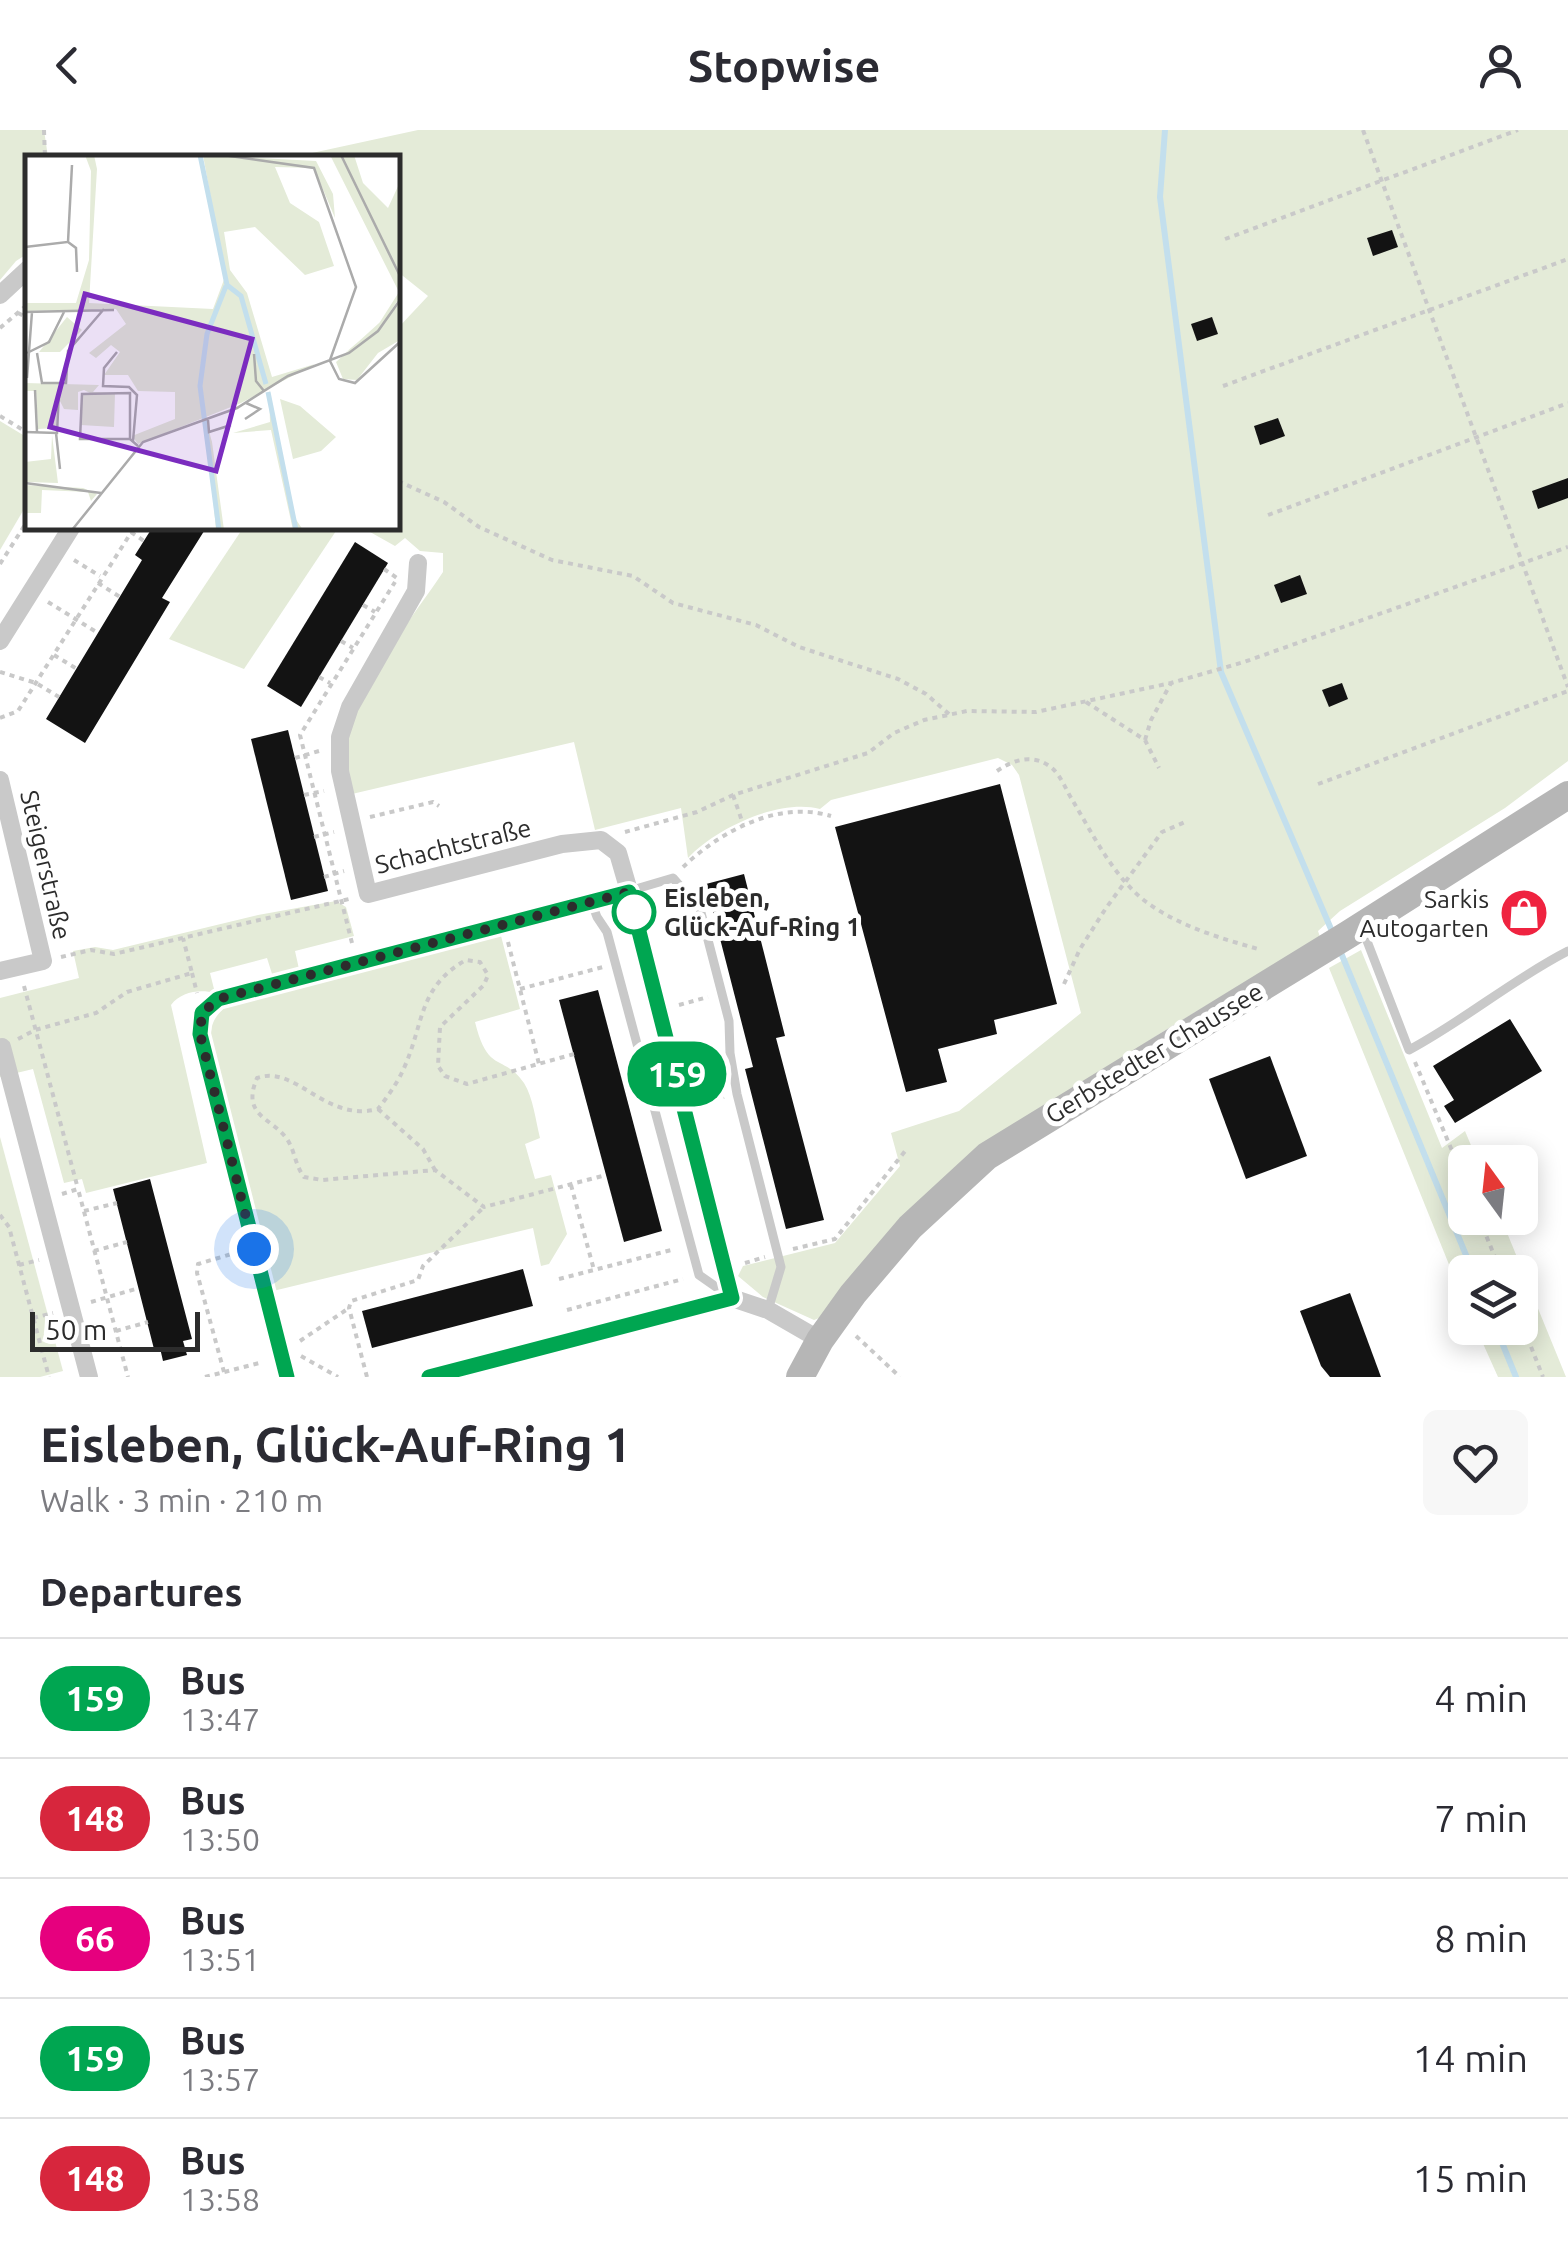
<!DOCTYPE html>
<meta charset="utf-8">
<style>
:root{--surface:#fff;--page:#f7f7f7;--text:#2b2b33;--muted:#7c7c81;--line:#e1e1e2}
body{margin:0;font-family:Ubuntu,sans-serif;background:var(--page);color:var(--text);height:100vh;display:flex;flex-direction:column;font-size:38px;white-space:nowrap}
*{box-sizing:border-box;margin:0}
p{font-size:32px;color:var(--muted)}
.icon{flex:none;width:55px;height:55px;fill:none;stroke:currentColor;stroke-width:2;stroke-linecap:round;stroke-linejoin:round}
.map{position:relative;height:1247px;overflow:hidden}
.side{display:flex;flex-direction:column;background:var(--surface);flex:1}
.side>*{flex:none}
.badge{padding:0 20px;border-radius:32px;font-size:35px;line-height:65px}
.needle{width:65px;rotate:345deg}
.controls{position:absolute;left:1448px;top:1015px;display:grid;gap:20px}
.controls a{display:grid;place-items:center;width:90px;height:90px;border-radius:15px;background:var(--surface);box-shadow:0 5px 25px #0003;font-size:50px}
.scale{position:absolute;left:30px;bottom:25px;width:170px;box-sizing:border-box;padding-left:10px;border:5px solid #2c2c2c;border-top:0;font-size:28px;line-height:35px;white-space:nowrap;color:#2c2c2c;-webkit-text-stroke:8px #fff;paint-order:stroke}
.you{position:absolute;width:50px;height:50px;margin:-25px;border:8px solid #fff;border-radius:50%;background:#1a73e8;box-shadow:0 0 0 15px #1a73e833}
.map>.badge{position:absolute;translate:-50% -50%;box-shadow:0 0 0 5px #fff}
h2{padding:0 40px;font-size:38px;line-height:90px}
.round{display:grid;place-items:center;flex:none;width:105px;height:105px;border-radius:15px;background:var(--page)}
.headline{display:flex;align-items:center;justify-content:space-between;height:170px;padding:0 40px}
h1{font-size:48px;font-weight:700;line-height:75px}
ul{padding:0;list-style:none}
li{display:flex;align-items:center;gap:30px;height:120px;padding:0 40px;border-top:2px solid var(--line)}
li div{flex:1}
li b{display:block;font-size:38px}
li em{font-style:normal}
li .badge{min-width:110px;font-weight:700;text-align:center}
header{display:flex;justify-content:space-between;align-items:center;height:130px;padding:0 40px;background:var(--surface);font-size:45px;font-weight:700}
.map>svg:first-child{display:block}
.green{fill:#e4ebd8}
.lines{fill:none;stroke-linecap:round;stroke-linejoin:round}
.stream{stroke:#c3dfed;stroke-width:6}
.building{fill:#131313}
.path{stroke:#c9c9c9;stroke-width:4;stroke-dasharray:5 5;stroke-linecap:butt}
.lane{stroke:#c9c9c9;stroke-width:9}
.street{stroke:#c9c9c9;stroke-width:18}
.secondary{stroke:#b6b6b6;stroke-width:28}
.line-casing{stroke:#fff;stroke-width:22}
.line{stroke:#00a651;stroke-width:15}
.walk{stroke:#2c2c2c;stroke-width:10;stroke-dasharray:0 18}
.stop-dot{fill:#fff;stroke:#00a651;stroke-width:5}
.labels{text-anchor:middle;stroke-width:10;stroke-linejoin:round;paint-order:stroke}
.street-label{font-size:25px;fill:#2c2c2c;stroke:#fff}
.stop-label{font-size:25px;font-weight:bold;fill:#2c2c2c;stroke:#fff;text-anchor:start}
.poi-label{font-size:25px;fill:#2c2c2c;stroke:#fff;text-anchor:end}
.inset-river{fill:none;stroke:#c3dfed;stroke-width:5}
.inset-road{fill:none;stroke:#ababab;stroke-width:2.5}
.view{fill:#7b2cbf;fill-opacity:0.15;stroke:#7b2cbf;stroke-width:5}
.inset-edge{fill:none;stroke:#2c2c2c;stroke-width:5}
</style>
<header><svg class="icon" aria-label="back" viewBox="0 0 24 24"><path d="M15 5l-7 7 7 7"/></svg>Stopwise<svg class="icon" aria-label="person" viewBox="0 0 24 24"><circle cx="12" cy="8" r="4"/><path d="M4 21q1-7 8-7t8 7"/></svg></header>
<div class="map">
<svg width="1568" height="1247" viewBox="0 0 1568 1247">
<rect width="100%" height="100%" fill="#fff"/>
<!-- green -->
<g class="green">
<path d="M0,0H44L48,27L28,28L27,124L16,131L0,150Z"/>
<path d="M418,0H1568V631L1505,678L1340,781L1318,801L1320,807L1164,901L988,1015L827,1185L814,1190L763,1167L738,1146L743,1136L835,1113L900,1036L891,1003L959,981L1081,883L1019,645L1012,635L998,628L831,670L820,679C780,668 716,698 688,728L681,678L595,700L574,612L352,664C349,641 345,617 350,594C363,548 416,483 443,442V423L420,421L405,408L395,416L363,398H398V198L428,166L398,142V28H289Z"/>
<path d="M0,291L28,308L27,374L0,420Z"/>
<path d="M243,398H338L244,539L169,509Z"/>
<path d="M336,771L346,777L354,806L295,821L299,839L273,847L267,828L210,843L215,863C199,859 181,862 171,875L207,1033L86,1063L82,1049L64,1053L33,939L0,947V868L79,848L73,821L95,817L113,820L258,785Z"/>
<path d="M500,802L520,879L475,892C488,945 503,923 524,953C533,967 536,992 540,1008L525,1014L535,1049L551,1045L567,1104L549,1134L541,1136L533,1098L273,1161L212,921C208,895 213,885 235,870Z"/>
<path d="M1361,820L1442,1018L1465,1001L1478,1032H1465V1088H1501L1566,1247H1498L1476,1198H1520V1142H1465V1174L1329,838Z"/>
<path d="M0,1007L63,1241L40,1247H0Z"/>
</g>
<g class="lines">
<!-- stream -->
<g class="stream">
<path d="M1165,0L1160,67L1221,542L1334,806"/>
<path d="M1339,818L1473,1142"/>
<path d="M1496,1198L1516,1247"/>
</g>
</g>
<!-- building -->
<g class="building">
<path d="M1392,100L1398,117L1373,126L1367,108Z"/>
<path d="M1212,187L1218,204L1197,211L1191,194Z"/>
<path d="M1278,288L1285,306L1260,315L1254,296Z"/>
<path d="M1568,348V368L1538,379L1532,361Z"/>
<path d="M152,398H206L162,468L170,472L85,613L46,589L142,430L135,425Z"/>
<path d="M355,412L388,433L301,577L267,556Z"/>
<path d="M1300,445L1307,464L1281,473L1274,455Z"/>
<path d="M1342,553L1348,569L1329,577L1322,560Z"/>
<path d="M288,600L328,761L291,770L251,609Z"/>
<path d="M1000,654L1057,874L994,890L997,904L938,919L947,952L906,962L835,697Z"/>
<path d="M744,744L785,906L776,908L824,1090L786,1099L745,939L753,937L706,754Z"/>
<path d="M598,860L662,1101L624,1112L559,870Z"/>
<path d="M1510,889L1542,941L1455,993L1444,976L1454,970L1433,936Z"/>
<path d="M1270,926L1307,1026L1246,1049L1209,949Z"/>
<path d="M150,1049L192,1209L183,1211L187,1225L163,1231L160,1218L154,1219L113,1059Z"/>
<path d="M523,1139L533,1176L372,1218L362,1181Z"/>
<path d="M1350,1163L1381,1247H1330L1321,1236L1300,1181Z"/>
</g>
<g class="lines">
<!-- path -->
<g class="path">
<path d="M44,0L45,28"/>
<path d="M1363,0L1568,557"/>
<path d="M1225,109L1518,0"/>
<path d="M18,183L28,188"/>
<path d="M0,198L28,174"/>
<path d="M1223,256L1568,129"/>
<path d="M0,286L28,303"/>
<path d="M398,351L444,372L479,397L552,430L633,446L673,473L756,495L799,517L898,549L926,564L949,584"/>
<path d="M1268,385L1568,273"/>
<path d="M131,402L144,411"/>
<path d="M74,430L100,446"/>
<path d="M0,434L28,390"/>
<path d="M384,439L397,448"/>
<path d="M98,453L120,467"/>
<path d="M48,472L98,503"/>
<path d="M363,475L375,482"/>
<path d="M341,511L353,518"/>
<path d="M54,525L77,539"/>
<path d="M0,542L36,553L59,567"/>
<path d="M319,547L330,553"/>
<path d="M1086,572L1145,610L1159,638"/>
<path d="M0,588L18,581L134,398"/>
<path d="M1145,610L1151,590L1171,553"/>
<path d="M295,628L319,621"/>
<path d="M997,641C1014,629 1035,623 1053,639C1061,646 1067,662 1073,671C1093,705 1114,747 1145,771C1178,796 1220,808 1258,819"/>
<path d="M1318,654L1568,561"/>
<path d="M304,665L324,661"/>
<path d="M733,665L743,694"/>
<path d="M370,687L433,672L439,676"/>
<path d="M625,702L697,682L733,665L868,623L894,603L924,590L967,581L1036,582L1171,553L1244,532L1568,417"/>
<path d="M314,707L334,702"/>
<path d="M683,737C721,701 778,670 831,686"/>
<path d="M324,747L344,741"/>
<path d="M508,812L539,934"/>
<path d="M352,813L300,605L395,452"/>
<path d="M61,827L91,820L114,824L349,769"/>
<path d="M192,843L197,863"/>
<path d="M1064,854L1080,819L1106,778L1162,702L1185,692"/>
<path d="M24,856L78,1059"/>
<path d="M520,859L603,837"/>
<path d="M679,875L708,867"/>
<path d="M18,909L35,900L96,883L127,862L192,843L183,808"/>
<path d="M574,924L467,954L445,946L438,936L440,897L484,855L488,845L480,832L466,830C418,857 424,894 404,938C398,952 388,966 378,979C325,993 296,934 257,948C241,986 271,987 287,1009C295,1021 295,1035 304,1047L322,1050L435,1040L484,1077L606,1045"/>
<path d="M1415,932L1465,1052"/>
<path d="M704,972L724,967"/>
<path d="M378,979L423,1019L435,1040"/>
<path d="M571,1055L594,1140"/>
<path d="M62,1064L78,1059L128,1247"/>
<path d="M84,1081L117,1073"/>
<path d="M0,1085L9,1097L49,1247"/>
<path d="M1479,1088L1501,1142"/>
<path d="M793,1119L835,1109L906,1020"/>
<path d="M94,1121L127,1112"/>
<path d="M745,1133L765,1127"/>
<path d="M19,1135L39,1130"/>
<path d="M559,1149L675,1119"/>
<path d="M91,1172L139,1158"/>
<path d="M567,1180L683,1149"/>
<path d="M33,1188L53,1183"/>
<path d="M1520,1189L1543,1247"/>
<path d="M116,1201L148,1192"/>
<path d="M856,1206L900,1247"/>
<path d="M300,1211L349,1178"/>
<path d="M301,1226L338,1247"/>
<path d="M224,1242L197,1143L198,1134L235,1123"/>
<path d="M205,1247L263,1232"/>
<path d="M367,1247L349,1178L351,1171L418,1150L423,1136L484,1077"/>
</g>
<!-- lane -->
<g class="lane">
<path d="M629,761L673,748L700,779L729,891L730,923L737,964L781,1137L768,1180"/>
<path d="M591,771L597,787L607,802L699,1145L729,1166"/>
<path d="M1362,798L1409,920C1465,890 1513,849 1568,821"/>
</g>
<!-- street -->
<g class="street">
<path d="M0,165L28,139"/>
<path d="M418,433L416,461L350,577L340,607V641L368,764L562,714L601,710L618,723L629,761"/>
<path d="M0,511L71,398"/>
<path d="M0,650L43,831L0,841"/>
<path d="M2,917L89,1247"/>
<path d="M287,1247L200,904L202,883L218,869L629,761L732,1168"/>
<path d="M429,1247L732,1168L768,1180L820,1210"/>
</g>
<!-- secondary -->
<path class="secondary" d="M800,1247L820,1210L853,1164L910,1097L987,1026L1349,804L1568,665"/>
</g>
<g class="lines">
<!-- line casing -->
<g class="line-casing">
<path id="line" d="M287,1247L200,904L202,883L218,869L629,762L732,1168L429,1247"/>
</g>
<!-- line -->
<use href="#line" class="line"/>
<!-- walk -->
<path class="walk" d="M254,1119L200,904L202,883L218,869L629,762L634,782"/>
</g>
<!-- icons -->
<defs>
<g id="shop-disc" transform="scale(2.5)"><circle r="9.5" fill="#ef2340" stroke="#fff"/><path d="M-5-2.5h2.3a2.7 3.5 0 0 1 5.4 0H5L5.5 6h-11ZM-1.5-2.5h3a1.5 2.3 0 0 0-3 0Z" fill="#fff"/></g>
</defs>
<g fill-rule="evenodd">
<use href="#shop-disc" x="1524" y="783"/>
</g>
<!-- markers -->
<circle class="stop-dot" cx="634" cy="782" r="20"/>
<g class="labels">
<!-- street labels -->
<g class="street-label">
<text transform="translate(453 716) rotate(-14)" y="9">Schachtstraße</text>
<text transform="translate(46 735) rotate(77)" y="9">Steigerstraße</text>
<text transform="translate(1154 923) rotate(-31)" y="9">Gerbstedter Chaussee</text>
</g>
<!-- stop labels -->
<g class="stop-label">
<text x="664" y="777">Eisleben,<tspan x="664" dy="29">Glück-Auf-Ring 1</tspan></text>
</g>
<!-- poi labels -->
<g class="poi-label">
<text x="1489" y="778">Sarkis<tspan x="1489" dy="29">Autogarten</tspan></text>
</g>
</g>
<!-- overview -->
<g transform="translate(25 25)">
<rect width="375" height="375" fill="#fff"/>
<path d="M60,0H69L72,14L64,148L188,154L200,122L178,0L291,6L308,39L310,63L289,13L250,12L265,48L294,67L309,111L280,120L230,72L199,77L205,115L222,138L247,222L290,209L216,248L113,289L107,281L150,264V237L113,236L103,220H79L95,197L86,190L71,203L64,198L101,169L91,154L0,156V148H51L64,105L66,16ZM305,0H329L338,28L363,53L375,27V142L355,172L320,198L353,170L374,137ZM375,149V185L353,198L332,225L318,224L311,207ZM42,162L57,175L35,197H14ZM0,228L74,230L68,237L90,238L89,272L56,270L57,240L65,238L59,235L53,237V255L39,254L32,240L31,273L13,274L11,236H0ZM244,235L270,363L278,375H268L246,275L208,278L245,267ZM255,244L275,251L311,282L296,296L268,304ZM181,265L187,287L199,375H191ZM27,280L33,328L1,327L0,307L26,304ZM0,330L58,333L72,339L66,346L63,337L17,335L16,358H0Z" fill="#e4ebd8"/>
<path class="inset-river" d="M175,0L202,130L216,141L241,229M243,237L271,375M194,375L175,231L182,179L201,131"/>
<path class="inset-road" d="M198,0L289,13L331,132L305,205M316,0L375,121M43,87L51,93L52,117M0,92L43,87L47,10M0,157L89,155M92,197L79,213L78,231L104,232L112,240L108,286M2,198L24,187L39,157M12,198L17,228H41L43,196L79,154M229,199L231,226L239,236M305,206L314,224L330,228L375,187M2,223L7,157M10,235L12,277M220,264L235,254L221,248M183,265L184,277L206,270M0,277L32,278L34,236M31,278L35,314M105,284V238L57,239L55,284H105L113,291M0,328L76,338M47,375L118,287L212,253L263,221L324,198L353,176L375,145"/>
<path class="view" d="M60,139L227,184L191,316L25,272Z"/>
<rect width="375" height="375" class="inset-edge"/>
</g>
</svg>
<div class="controls">
<a><svg class="needle" viewBox="-14 -14 28 28"><path d="M0-13l5 13h-10z" fill="#e53935"/><path d="M0 13l5-13h-10z" fill="#7c7c81"/></svg></a>
<a><svg class="icon" aria-label="layers" viewBox="0 0 24 24"><path d="M12 4l9 5-9 5-9-5zM3 14l9 5 9-5"/></svg></a>
</div>
<div class="scale">50 m</div>
<div class="you" style="left:254px;top:1119px"></div>
<b class="badge" style="left:677px;top:944px;background:#00a651;color:#fff">159</b>
</div>
<section class="side">
<div class="headline"><div><h1>Eisleben, Glück-Auf-Ring 1</h1><p>Walk · 3 min · 210 m</p></div><a class="round"><svg class="icon" aria-label="heart" viewBox="0 0 24 24"><path d="M12 20l-8-8c-3-5 5-10 8-4 3-6 11-1 8 4z"/></svg></a></div>
<h2>Departures</h2>
<ul>
<li><span class="badge" style="background:#00a651;color:#fff">159</span><div><b>Bus</b><p>13:47</p></div><em>4 min</em></li>
<li><span class="badge" style="background:#d7263d;color:#fff">148</span><div><b>Bus</b><p>13:50</p></div><em>7 min</em></li>
<li><span class="badge" style="background:#e6007e;color:#fff">66</span><div><b>Bus</b><p>13:51</p></div><em>8 min</em></li>
<li><span class="badge" style="background:#00a651;color:#fff">159</span><div><b>Bus</b><p>13:57</p></div><em>14 min</em></li>
<li><span class="badge" style="background:#d7263d;color:#fff">148</span><div><b>Bus</b><p>13:58</p></div><em>15 min</em></li>
</ul>
</section>
